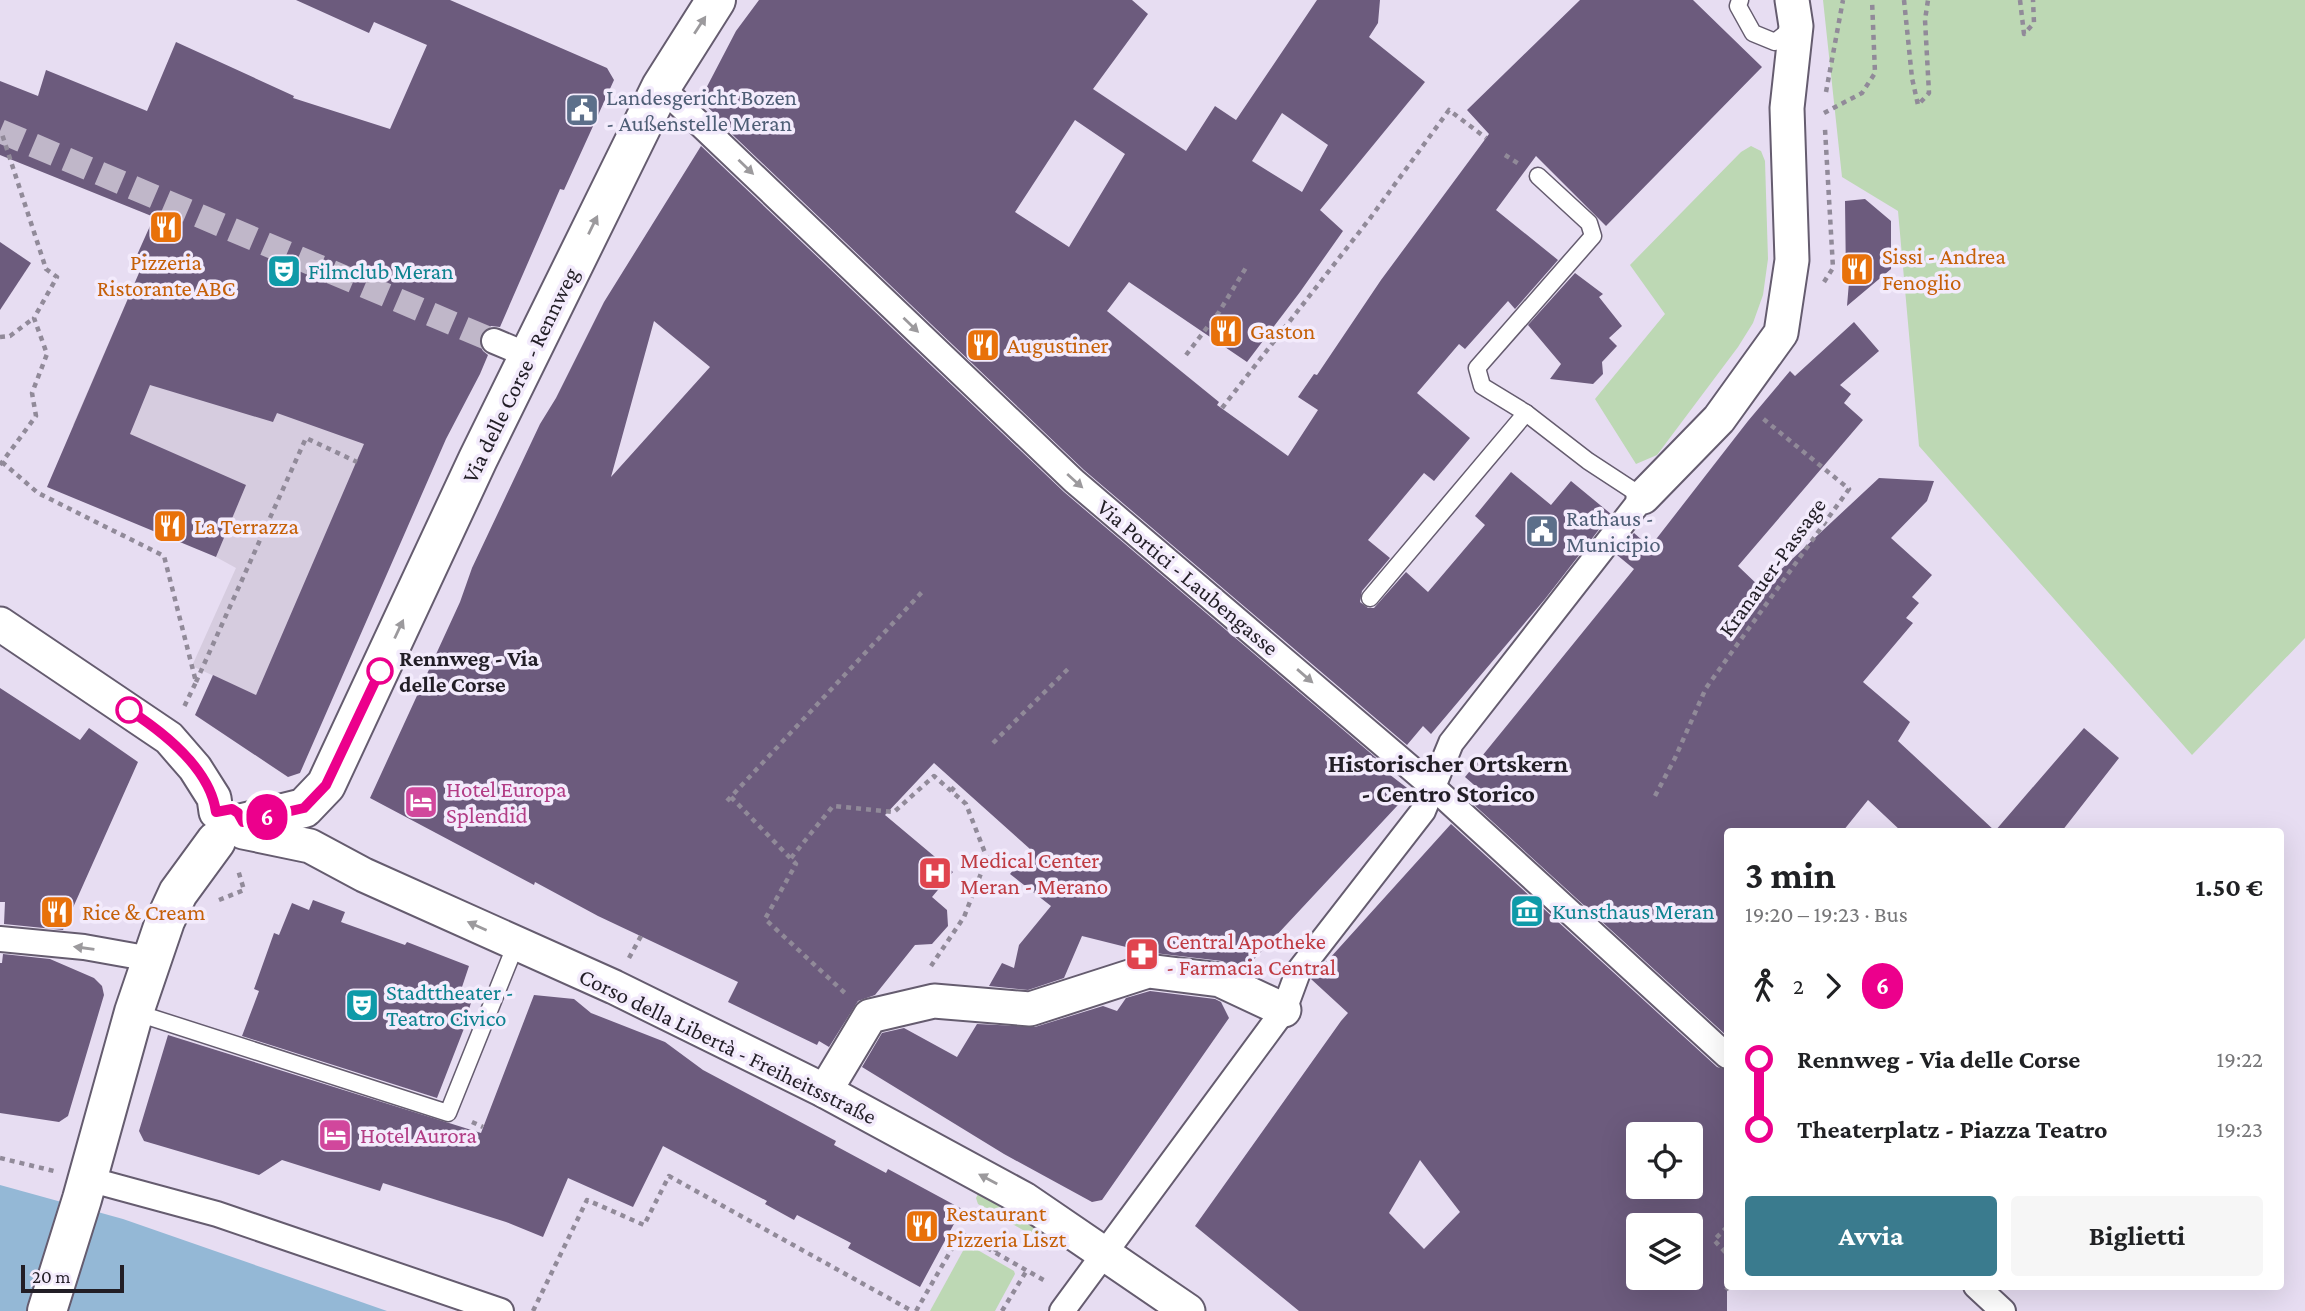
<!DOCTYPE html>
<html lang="it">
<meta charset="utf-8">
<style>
:root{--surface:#fff;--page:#f6f6f6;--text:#202124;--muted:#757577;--accent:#3a7b8e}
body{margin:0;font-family:"Crimson Pro",serif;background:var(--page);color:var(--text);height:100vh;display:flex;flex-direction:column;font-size:26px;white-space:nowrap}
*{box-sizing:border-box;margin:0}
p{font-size:23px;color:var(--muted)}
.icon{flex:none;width:38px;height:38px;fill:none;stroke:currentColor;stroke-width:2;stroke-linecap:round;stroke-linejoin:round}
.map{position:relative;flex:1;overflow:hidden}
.side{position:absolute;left:1724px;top:828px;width:560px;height:462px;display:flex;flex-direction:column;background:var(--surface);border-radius:7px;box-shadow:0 7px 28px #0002}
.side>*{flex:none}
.badge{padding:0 14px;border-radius:23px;font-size:24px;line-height:46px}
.buttons{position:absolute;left:1626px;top:1122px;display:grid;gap:14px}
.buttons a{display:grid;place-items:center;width:77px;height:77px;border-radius:7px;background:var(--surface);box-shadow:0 7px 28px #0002;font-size:35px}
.scale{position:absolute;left:21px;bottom:18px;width:103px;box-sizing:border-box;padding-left:7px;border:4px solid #221e26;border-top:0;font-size:19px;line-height:24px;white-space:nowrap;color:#221e26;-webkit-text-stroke:5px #f3ebfc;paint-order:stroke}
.map>.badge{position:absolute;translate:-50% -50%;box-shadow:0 0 0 4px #fff}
.legs{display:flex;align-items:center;gap:10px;height:77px;padding:0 21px;font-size:23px}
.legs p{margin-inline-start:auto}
.head{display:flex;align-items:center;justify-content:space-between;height:119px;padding:0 21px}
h1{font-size:38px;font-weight:700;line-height:52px}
.cta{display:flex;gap:14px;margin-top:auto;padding:14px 21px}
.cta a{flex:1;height:80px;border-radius:7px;background:var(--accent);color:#fff;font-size:28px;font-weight:700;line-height:80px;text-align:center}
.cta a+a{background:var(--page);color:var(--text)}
ul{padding:0 21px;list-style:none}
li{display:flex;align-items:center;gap:24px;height:70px;font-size:26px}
li i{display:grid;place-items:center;width:10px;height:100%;margin:0 9px;background:currentColor}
li i::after{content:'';width:18px;height:18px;margin:-9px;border:5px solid;border-radius:50%;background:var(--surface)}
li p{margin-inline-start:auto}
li:first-child i{background:linear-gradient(#0000 50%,currentColor 0)}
li:last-child i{background:linear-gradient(currentColor 50%,#0000 0)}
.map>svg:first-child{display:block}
.education{fill:#d6ccdf}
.green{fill:#bdd8b4}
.water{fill:#94b8d6}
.building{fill:#6c5b7d;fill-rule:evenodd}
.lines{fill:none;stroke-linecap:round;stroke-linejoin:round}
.pedestrian-tunnel{stroke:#c0b7c9;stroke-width:24;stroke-dasharray:24 12;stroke-linecap:butt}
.service-casing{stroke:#655c6f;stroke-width:19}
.pedestrian-casing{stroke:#655c6f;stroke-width:28}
.minor-casing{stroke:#655c6f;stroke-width:37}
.secondary-casing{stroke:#655c6f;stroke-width:42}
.path{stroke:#918a99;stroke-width:4.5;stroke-dasharray:5 5;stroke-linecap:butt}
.service{stroke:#fff;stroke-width:16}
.pedestrian{stroke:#fff;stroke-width:24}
.minor{stroke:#fff;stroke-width:33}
.secondary{stroke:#fff;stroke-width:38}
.oneway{fill:#9c9a9d}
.line-1-casing{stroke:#fff;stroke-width:16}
.line-1{stroke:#ec008c;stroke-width:10}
.stop-1-dot{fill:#fff;stroke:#ec008c;stroke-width:3.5}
.labels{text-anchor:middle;stroke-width:7;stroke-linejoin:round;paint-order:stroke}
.service-label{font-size:23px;fill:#4e5e75;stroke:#f3ebfc;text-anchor:start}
.food-label{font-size:23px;fill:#c56008;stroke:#f3ebfc;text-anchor:start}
.culture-label{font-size:23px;fill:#0d838f;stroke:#f3ebfc;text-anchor:start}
.street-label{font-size:23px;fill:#221e26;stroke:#f3ebfc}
.stop-label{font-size:23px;font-weight:bold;fill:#221e26;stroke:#f3ebfc;text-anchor:start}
.hotel-label{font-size:23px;fill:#b23c85;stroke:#f3ebfc;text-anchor:start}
.health-label{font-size:23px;fill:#be3a42;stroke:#f3ebfc;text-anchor:start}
.quarter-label{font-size:26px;font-weight:bold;fill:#221e26;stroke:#f3ebfc}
</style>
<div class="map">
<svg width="2305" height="1311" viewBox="0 0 2305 1311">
<rect width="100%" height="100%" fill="#e7ddf2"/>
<!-- education -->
<path class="education" d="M145,259L325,312L388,402L256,695L192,666L236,568L216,557L241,496L225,489L195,463L163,449L157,460L73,425Z"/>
<!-- green -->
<g class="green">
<path d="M1823,0H2305V638L2192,755L1919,446L1898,211L1842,177Z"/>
<path d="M1751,146L1761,151L1765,161L1768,259L1763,295L1753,323L1738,347L1657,455L1636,464L1595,399L1665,314L1630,265L1741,152Z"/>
<path d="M979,1192L1003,1202L1010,1211L1027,1219L1048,1234L1045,1240H1040L978,1204L976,1198Z"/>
<path d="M969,1245L1014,1271L1015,1274L995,1311H930L964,1249Z"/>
</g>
<!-- water -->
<path class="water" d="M0,1185L123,1219L387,1311H0Z"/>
<!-- building -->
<g class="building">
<path d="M296,0H450L607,68L614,80L564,190L560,189L500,327L491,326L481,335L479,344L483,351L488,355L480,374L446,439L300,773L288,777L195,715L213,675L256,695L364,444L277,413L273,422L150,385L130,434L246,485L216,557L47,487L145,259L137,255L154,217L0,155V81L38,96L46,70L147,111L176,42L294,96L293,98L390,129L427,45L374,22L369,33Z"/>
<path d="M759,0H1132L1148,14L1093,89L1186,151L1215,106L1236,120L1317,0H1380L1378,23L1369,37L1425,82L1320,210L1343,231L1300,292L1247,362L1129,282L1107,311L1219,402L1217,405L1288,456L1318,410L1298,397L1314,374L1317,375L1381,280L1489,134L1467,110L1580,0H1693L1762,67L1606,226L1536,156L1496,210L1558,260L1515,309L1508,301L1465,349L1459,344L1417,393L1470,438L1434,481L1424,473L1368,540L1390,558L1362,591L1360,602L1368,608H1374L1406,572L1428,592L1485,525L1475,516L1511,472L1551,505L1571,481L1611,514L1545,599L1431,734L1423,726L1407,745L1084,470L715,118L716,115L700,100L736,31ZM1282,113L1328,145L1302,192L1252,161ZM1075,120L1125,154L1069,247L1015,212Z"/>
<path d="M701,146L1064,492L1388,768L1385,771L1411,791L1244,970L1222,961L1146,952L1082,936L1064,978L1028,990L989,986L1002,963L1014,968L1019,945L1051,906L1010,874L1030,849L934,763L885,815L953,872L932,897L947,910L948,926L932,944L915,945L875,995L858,1001L829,1047L819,1041L817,1045L728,1002L738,982L598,916L535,882L534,885L370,798L460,602L472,568L540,424L556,398L604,302ZM654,321L710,367L611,477Z"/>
<path d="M1865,199L1891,221V269L1847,306L1849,282L1846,281L1845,201Z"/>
<path d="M0,242L31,263L0,310Z"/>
<path d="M1575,273L1603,294L1599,297L1622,326L1609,338L1617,346L1602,362L1603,374L1593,384L1550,379L1561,364L1528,325Z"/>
<path d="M1854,322L1879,351L1840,385L1851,394L1844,403L1863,420L1738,566L1761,588L1879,478L1934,481L1927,501L1891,538L1932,575L1912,597L1919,603L1906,618L1913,623L1863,682L1910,722L1898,741L1995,831L2084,728L2119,758L2062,831H1901L1868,800L1843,831H1727V1036L1471,802L1481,791L1465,777L1634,569L1617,555L1634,533L1650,547L1748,421L1790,371L1795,376Z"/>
<path d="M0,688L80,740L89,728L138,762L63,930L4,924L5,902H0Z"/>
<path d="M1451,824L1717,1067L1727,1070V1311H1299L1195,1226L1341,1021L1348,1013L1311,979ZM1638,1134H1690V1186H1638ZM1420,1160L1460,1212L1424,1249L1389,1213ZM1638,1225H1690V1278H1638Z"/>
<path d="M313,900L345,912L341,922L405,945L407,942L469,966L460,993L473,997L468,1012L470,1013L437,1098L242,1036L259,991L254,989L274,933L279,935L292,903L309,910Z"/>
<path d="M3,954L50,959L94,978L102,986L104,995L68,1116L59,1122L0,1113V963H2Z"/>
<path d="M1150,991L1215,999L1221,1002L1229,1018L1102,1200L1092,1202L1004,1154L862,1067L882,1033L904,1028L957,1057L977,1024L1035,1027L1103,1006L1117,1011L1126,998Z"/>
<path d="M534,995L574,999L591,1013L665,1042L703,1070L836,1141L834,1145L886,1173L888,1169L962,1209L920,1287L848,1248L851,1243L797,1215L794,1220L765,1204L767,1201L663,1146L633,1207L568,1178L543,1237L506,1222L383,1183L380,1191L282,1160L259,1175L144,1141L139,1131L168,1035L481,1133Z"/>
</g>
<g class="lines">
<!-- pedestrian-tunnel -->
<path class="pedestrian-tunnel" d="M0,131L494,341"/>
<!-- service casing -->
<g class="service-casing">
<g id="service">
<path d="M1740,0L1738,6L1753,33L1775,42L1794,27"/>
<path d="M1538,176L1589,223L1593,236L1477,368L1482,386L1526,413L1588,461L1643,497"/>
<path d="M1370,598L1526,413"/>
<path d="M134,1012L448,1113L516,944"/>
</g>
</g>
<!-- pedestrian casing -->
<g class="pedestrian-casing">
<g id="pedestrian">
<path d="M661,87L1074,481L1433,787L1727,1056"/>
<path d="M494,341L530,356"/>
<path d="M0,939L84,947L151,959"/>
<path d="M88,1179L217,1214L501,1311"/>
<path d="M1976,1286L2003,1311"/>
<path d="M1062,1311L1284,1010L1298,972L1423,811L1451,743L1643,497"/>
</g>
</g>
<!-- minor casing -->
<g class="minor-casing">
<g id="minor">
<path d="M1643,497L1719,419L1781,333L1792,260L1787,108L1796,26L1792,0"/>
<path d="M0,624L169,738L195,768L214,798L216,812"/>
<path d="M243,832L310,846L364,875L614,987L825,1091L1024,1199L1188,1311"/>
<path d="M825,1091L870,1016L934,1001L1030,1009L1148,971L1220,980L1284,1010"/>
</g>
</g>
<!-- secondary casing -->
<g class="secondary-casing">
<g id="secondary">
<path d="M243,823L304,808L326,785L478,459L633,144L661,87L716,0"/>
<path d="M47,1311L82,1199L134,1012L165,921L178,893L216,841"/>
</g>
</g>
<!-- path -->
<g class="path">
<path d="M1904,0L1912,78L1918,105L1929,93L1925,20L1928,0"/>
<path d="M2020,0L2024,34L2034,23L2033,0"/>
<path d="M1826,92L1843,0"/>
<path d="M1824,113L1862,93L1875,73L1872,0"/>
<path d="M1505,155L1519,164"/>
<path d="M1824,282L1833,268L1825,129"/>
<path d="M0,337L10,336L34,318"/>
<path d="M1186,355L1219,312L1247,266"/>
<path d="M1222,408L1371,217L1449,110L1486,138"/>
<path d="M2,462L38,493L164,556L196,682L184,707"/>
<path d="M0,465L36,416L32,393L47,354L34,318L57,277L46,269L1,131"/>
<path d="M196,682L306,438L357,462"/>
<path d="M993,743L1070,667"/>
<path d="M951,791L957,784"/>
<path d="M1655,796L1675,758L1706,688L1849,489L1761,417"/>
<path d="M731,797L796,864L765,919L846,994"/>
<path d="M727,801L923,591"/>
<path d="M791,858L833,806L894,812L934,776L966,804L987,858L964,917L931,966"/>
<path d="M219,900L244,890L238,870"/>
<path d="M629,958L641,936"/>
<path d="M472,1122L483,1127"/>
<path d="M0,1158L54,1171"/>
<path d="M1727,1227L1714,1240L1727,1254"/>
<path d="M995,1252L1008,1229"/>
<path d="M1726,1290L1729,1286"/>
<path d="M533,1311L587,1200L644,1225L669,1176L912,1311"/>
<path d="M916,1311L961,1233L1047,1282"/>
<path d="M1002,1311L1027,1270"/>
</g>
<!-- service -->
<use href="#service" class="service"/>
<!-- pedestrian -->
<use href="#pedestrian" class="pedestrian"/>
<!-- minor -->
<use href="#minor" class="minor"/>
<!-- secondary -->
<use href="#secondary" class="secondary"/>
</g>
<!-- one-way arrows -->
<defs><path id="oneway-solid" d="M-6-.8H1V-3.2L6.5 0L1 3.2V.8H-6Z" transform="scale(1.75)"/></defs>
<g class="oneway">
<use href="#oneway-solid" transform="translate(700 25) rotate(-57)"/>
<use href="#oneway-solid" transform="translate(746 167) rotate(44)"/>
<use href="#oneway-solid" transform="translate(593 225) rotate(-64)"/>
<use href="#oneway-solid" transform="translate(911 325) rotate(44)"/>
<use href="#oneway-solid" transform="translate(1075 481) rotate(42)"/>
<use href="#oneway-solid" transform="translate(399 629) rotate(-65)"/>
<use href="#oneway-solid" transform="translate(1305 676) rotate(41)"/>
<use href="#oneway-solid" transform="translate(477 926) rotate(-156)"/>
<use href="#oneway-solid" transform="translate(84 948) rotate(-172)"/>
<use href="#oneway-solid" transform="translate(988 1179) rotate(-152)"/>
</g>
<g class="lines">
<!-- line-1 casing -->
<g class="line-1-casing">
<path id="line-1" d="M129,710C163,732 210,769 216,812L232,809L238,813L243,822L304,808L326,785L380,671"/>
</g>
<!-- line-1 -->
<use href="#line-1" class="line-1"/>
</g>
<!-- icons -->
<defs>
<g id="civic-square" transform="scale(1.75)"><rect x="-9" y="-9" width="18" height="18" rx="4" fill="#5c6f8a" stroke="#f3ebfc"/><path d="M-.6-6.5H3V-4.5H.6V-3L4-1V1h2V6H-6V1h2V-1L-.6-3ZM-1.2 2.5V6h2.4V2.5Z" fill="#fff"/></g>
<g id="restaurant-square" transform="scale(1.75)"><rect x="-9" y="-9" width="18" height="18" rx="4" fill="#e8710a" stroke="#f3ebfc"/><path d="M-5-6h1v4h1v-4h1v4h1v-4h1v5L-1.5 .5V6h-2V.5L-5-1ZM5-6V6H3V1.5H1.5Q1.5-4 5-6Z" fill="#fff"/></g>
<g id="theatre-square" transform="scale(1.75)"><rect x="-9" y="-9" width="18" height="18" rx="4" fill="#0f9aa8" stroke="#f3ebfc"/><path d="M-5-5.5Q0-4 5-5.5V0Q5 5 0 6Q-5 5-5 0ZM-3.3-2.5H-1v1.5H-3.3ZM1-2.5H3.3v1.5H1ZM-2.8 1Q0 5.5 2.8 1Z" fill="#fff"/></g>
<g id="hotel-square" transform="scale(1.75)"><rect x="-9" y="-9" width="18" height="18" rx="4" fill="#d1479c" stroke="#f3ebfc"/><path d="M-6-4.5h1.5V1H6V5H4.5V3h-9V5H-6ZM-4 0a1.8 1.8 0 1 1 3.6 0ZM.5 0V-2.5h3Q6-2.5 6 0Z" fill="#fff"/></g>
<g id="hospital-square" transform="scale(1.75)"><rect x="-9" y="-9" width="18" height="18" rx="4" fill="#e0444e" stroke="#f3ebfc"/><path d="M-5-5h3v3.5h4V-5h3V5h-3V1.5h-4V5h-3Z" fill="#fff"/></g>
<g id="museum-square" transform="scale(1.75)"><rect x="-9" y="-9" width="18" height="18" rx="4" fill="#0f9aa8" stroke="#f3ebfc"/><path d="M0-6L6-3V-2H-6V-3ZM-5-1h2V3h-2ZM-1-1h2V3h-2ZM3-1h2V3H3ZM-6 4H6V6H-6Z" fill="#fff"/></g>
<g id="pharmacy-square" transform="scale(1.75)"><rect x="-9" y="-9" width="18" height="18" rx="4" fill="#e0444e" stroke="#f3ebfc"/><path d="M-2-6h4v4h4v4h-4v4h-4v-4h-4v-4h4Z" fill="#fff"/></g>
</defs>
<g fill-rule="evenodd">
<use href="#civic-square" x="582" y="110"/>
<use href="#restaurant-square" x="166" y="227"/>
<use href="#restaurant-square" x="1857" y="269"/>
<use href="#theatre-square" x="284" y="271"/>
<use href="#restaurant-square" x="1226" y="331"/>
<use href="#restaurant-square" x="983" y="345"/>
<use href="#restaurant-square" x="170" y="526"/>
<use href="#civic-square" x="1542" y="531"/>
<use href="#hotel-square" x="421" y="802"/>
<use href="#hospital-square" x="935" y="873"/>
<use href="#museum-square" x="1527" y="911"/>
<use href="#restaurant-square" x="57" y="912"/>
<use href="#pharmacy-square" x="1142" y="954"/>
<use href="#theatre-square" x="362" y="1005"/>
<use href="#hotel-square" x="335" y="1135"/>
<use href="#restaurant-square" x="922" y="1226"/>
</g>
<!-- markers -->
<g class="stop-1-dot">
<circle cx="380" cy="671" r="12"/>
<circle cx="129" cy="710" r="12"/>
</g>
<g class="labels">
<!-- service labels -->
<g class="service-label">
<text x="606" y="105">Landesgericht Bozen<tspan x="606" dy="26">- Außenstelle Meran</tspan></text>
<text x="1566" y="526">Rathaus -<tspan x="1566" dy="26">Municipio</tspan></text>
</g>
<!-- food labels -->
<g class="food-label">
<text x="1882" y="264">Sissi - Andrea<tspan x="1882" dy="26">Fenoglio</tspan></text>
<text x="166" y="270" text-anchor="middle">Pizzeria<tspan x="166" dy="26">Ristorante ABC</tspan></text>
<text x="1250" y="339">Gaston</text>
<text x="1007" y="353">Augustiner</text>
<text x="194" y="534">La Terrazza</text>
<text x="82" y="920">Rice &amp; Cream</text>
<text x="946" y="1221">Restaurant<tspan x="946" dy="26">Pizzeria Liszt</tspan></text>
</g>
<!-- culture labels -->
<g class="culture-label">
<text x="308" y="279">Filmclub Meran</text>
<text x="1552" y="919">Kunsthaus Meran</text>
<text x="386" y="1000">Stadttheater -<tspan x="386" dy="26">Teatro Civico</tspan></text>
</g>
<!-- street labels -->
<g class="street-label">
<text transform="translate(520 375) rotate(-64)" y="8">Via delle Corse - Rennweg</text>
<text transform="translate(1772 567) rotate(-54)" y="8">Kranauer-Passage</text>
<text transform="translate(1188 577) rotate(40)" y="8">Via Portici - Laubengasse</text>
<text transform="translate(728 1046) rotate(26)" y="8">Corso della Libertà - Freiheitsstraße</text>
</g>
<!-- stop labels -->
<g class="stop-label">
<text x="399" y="666">Rennweg - Via<tspan x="399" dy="26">delle Corse</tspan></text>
</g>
<!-- hotel labels -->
<g class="hotel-label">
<text x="446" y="797">Hotel Europa<tspan x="446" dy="26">Splendid</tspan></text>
<text x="360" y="1143">Hotel Aurora</text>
</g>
<!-- health labels -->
<g class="health-label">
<text x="960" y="868">Medical Center<tspan x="960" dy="26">Meran - Merano</tspan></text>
<text x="1166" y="949">Central Apotheke<tspan x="1166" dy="26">- Farmacia Central</tspan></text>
</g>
<!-- quarter labels -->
<g class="quarter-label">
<text x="1448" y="772">Historischer Ortskern<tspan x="1448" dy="30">- Centro Storico</tspan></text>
</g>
</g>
</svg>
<div class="buttons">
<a><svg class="icon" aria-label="locate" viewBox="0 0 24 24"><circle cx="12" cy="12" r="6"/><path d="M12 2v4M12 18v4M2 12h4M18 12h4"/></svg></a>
<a><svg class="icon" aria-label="layers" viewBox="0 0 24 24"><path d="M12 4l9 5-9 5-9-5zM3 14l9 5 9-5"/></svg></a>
</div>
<div class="scale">20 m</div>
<b class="badge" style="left:267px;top:817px;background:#ec008c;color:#fff">6</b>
<section class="side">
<div class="head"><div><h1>3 min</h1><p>19:20 – 19:23 · Bus</p></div><b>1.50 €</b></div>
<div class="legs"><svg class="icon" aria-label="walk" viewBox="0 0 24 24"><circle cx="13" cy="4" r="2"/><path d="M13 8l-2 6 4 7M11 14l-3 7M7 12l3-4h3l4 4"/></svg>2<svg class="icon" aria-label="forward" viewBox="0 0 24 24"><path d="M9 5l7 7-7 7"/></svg><b class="badge" style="background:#ec008c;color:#fff">6</b></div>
<ul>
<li><i style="color:#ec008c"></i><b>Rennweg - Via delle Corse</b><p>19:22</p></li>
<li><i style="color:#ec008c"></i><b>Theaterplatz - Piazza Teatro</b><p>19:23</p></li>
</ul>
<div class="cta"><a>Avvia</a><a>Biglietti</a></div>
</section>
</div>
